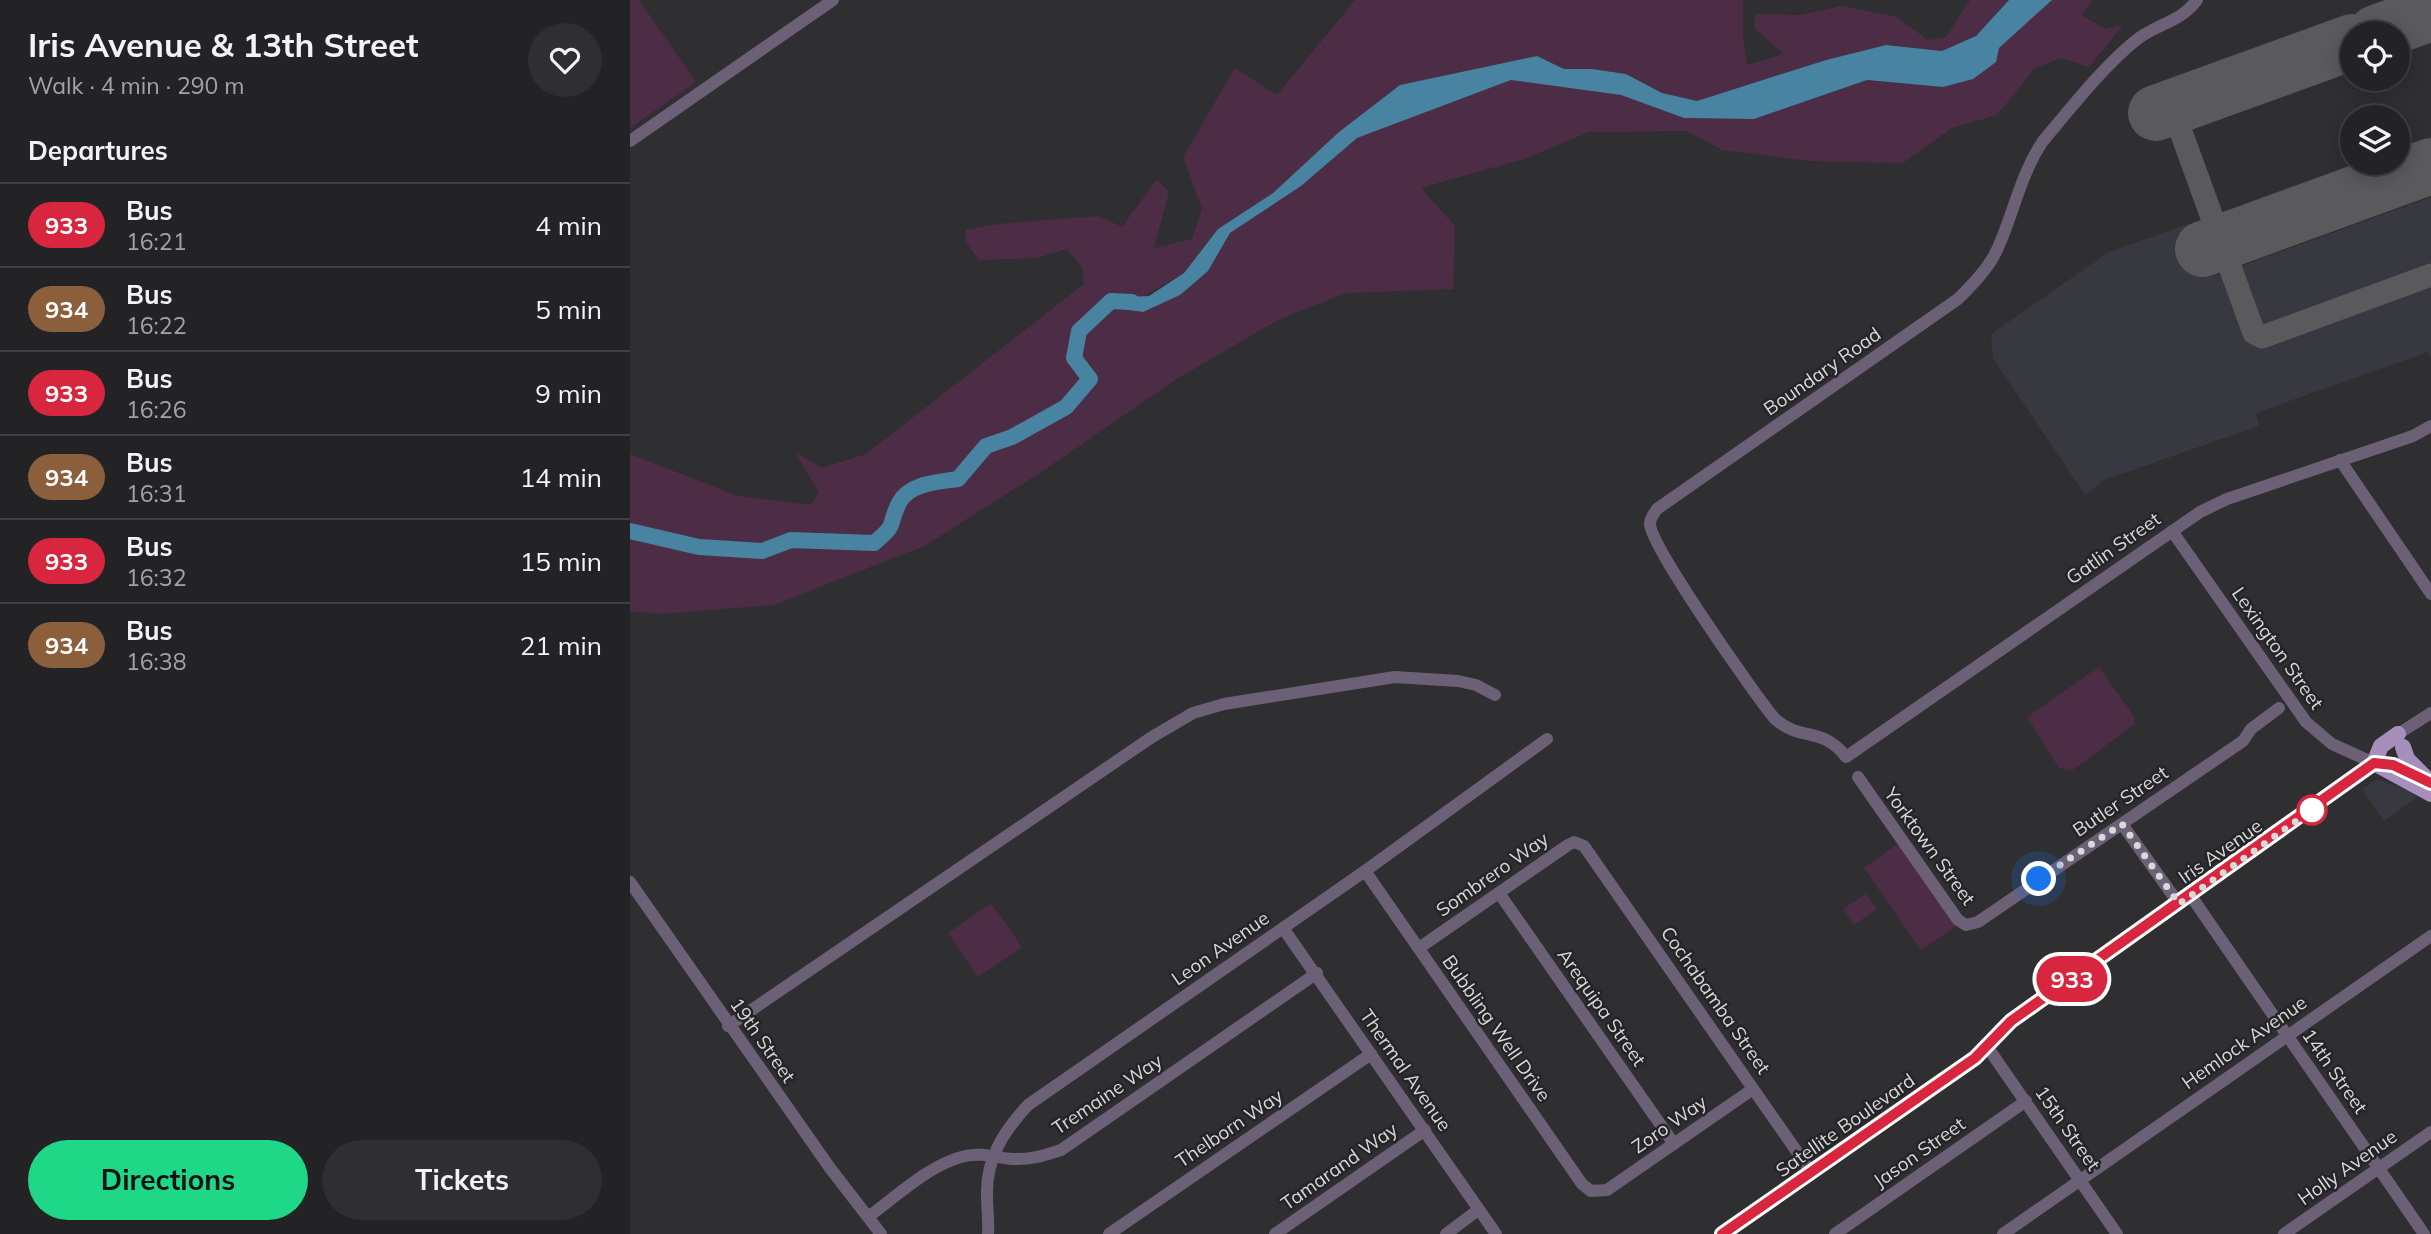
<!DOCTYPE html>
<meta charset="utf-8">
<style>
:root{--surface:#232326;--page:#2f2f32;--text:#f1f3f6;--muted:#a3a4a7;--line:#404043;--accent:#1fd887}
body{margin:0;font-family:Mulish,sans-serif;background:var(--page);color:var(--text);height:100vh;display:flex;flex-direction:column;font-size:26px;white-space:nowrap}
*{box-sizing:border-box;margin:0}
p{font-size:23px;color:var(--muted)}
.icon{flex:none;width:38px;height:38px;fill:none;stroke:currentColor;stroke-width:2;stroke-linecap:round;stroke-linejoin:round}
.map{position:relative;flex:1;overflow:hidden}
.details{display:flex;flex-direction:column;background:var(--surface);width:630px}
.details>*{flex:none}
.badge{padding:0 14px;border-radius:23px;font-size:24px;line-height:46px}
.controls{position:absolute;left:1710px;top:21px;display:grid;gap:14px}
.controls a{display:grid;place-items:center;width:70px;height:70px;border-radius:50%;background:var(--surface);box-shadow:0 4px 18px #0003,0 0 0 2px var(--line);font-size:35px}
.you{position:absolute;width:35px;height:35px;margin:-18px;border:5px solid #fff;border-radius:50%;background:#1a73e8;box-shadow:0 0 0 10px #1a73e833}
.map>.badge{position:absolute;translate:-50% -50%;box-shadow:0 0 0 4px #fff}
h2{padding:0 28px;font-size:26px;line-height:63px}
.round{display:grid;place-items:center;flex:none;width:74px;height:74px;border-radius:37px;background:var(--page)}
.overview{display:flex;align-items:center;justify-content:space-between;height:119px;padding:0 28px}
h1{font-size:33px;font-weight:700;line-height:52px}
.action{display:flex;gap:14px;margin-top:auto;padding:14px 28px}
.action a{flex:1;height:80px;border-radius:42px;background:var(--accent);color:#111;font-size:28px;font-weight:700;line-height:80px;text-align:center}
.action a+a{background:var(--page);color:var(--text)}
ul{padding:0;list-style:none}
li{display:flex;align-items:center;gap:21px;height:84px;padding:0 28px;border-top:2px solid var(--line)}
li div{flex:1}
li b{display:block;font-size:26px}
li em{font-style:normal}
li .badge{min-width:77px;font-weight:700;text-align:center}
main{display:flex;flex:1;min-height:0}
.map>svg:first-child{display:block}
.built{fill:#373840}
.green{fill:#4d2c46}
.water{fill:#4883a2}
.lines{fill:none;stroke-linecap:round;stroke-linejoin:round}
.river{stroke:#4883a2;stroke-width:16}
.taxiway{stroke:#5a5a5d;stroke-width:23}
.runway{stroke:#5a5a5d;stroke-width:56}
.minor{stroke:#6b6075;stroke-width:12}
.major{stroke:#a68fba;stroke-width:16}
.line-casing{stroke:#fff;stroke-width:16}
.line{stroke:#d7263d;stroke-width:10}
.walk{stroke:#d9d9db;stroke-width:7;stroke-dasharray:0 12.6}
.stop-dot{fill:#fff;stroke:#d7263d;stroke-width:3.5}
.labels{text-anchor:middle;stroke-width:5;stroke-linejoin:round;paint-order:stroke}
.street-label{font-size:19px;fill:#d9d9db;stroke:#252528}
</style>
<main>
<section class="details">
<div class="overview"><div><h1>Iris Avenue &amp; 13th Street</h1><p>Walk · 4 min · 290 m</p></div><a class="round"><svg class="icon" aria-label="heart" viewBox="0 0 24 24"><path d="M12 20l-8-8c-3-5 5-10 8-4 3-6 11-1 8 4z"/></svg></a></div>
<h2>Departures</h2>
<ul>
<li><span class="badge" style="background:#d7263d;color:#fff">933</span><div><b>Bus</b><p>16:21</p></div><em>4 min</em></li>
<li><span class="badge" style="background:#8b5e3c;color:#fff">934</span><div><b>Bus</b><p>16:22</p></div><em>5 min</em></li>
<li><span class="badge" style="background:#d7263d;color:#fff">933</span><div><b>Bus</b><p>16:26</p></div><em>9 min</em></li>
<li><span class="badge" style="background:#8b5e3c;color:#fff">934</span><div><b>Bus</b><p>16:31</p></div><em>14 min</em></li>
<li><span class="badge" style="background:#d7263d;color:#fff">933</span><div><b>Bus</b><p>16:32</p></div><em>15 min</em></li>
<li><span class="badge" style="background:#8b5e3c;color:#fff">934</span><div><b>Bus</b><p>16:38</p></div><em>21 min</em></li>
</ul>
<div class="action"><a>Directions</a><a>Tickets</a></div>
</section>
<div class="map">
<svg width="1801" height="1234" viewBox="0 0 1801 1234">
<rect width="100%" height="100%" fill="#2f2f32"/>
<!-- built -->
<g class="built">
<path d="M1801,197V359L1798,352L1626,413L1629,426L1474,480L1455,495L1363,358L1361,334L1479,252L1561,223L1581,277Z"/>
<path d="M1748,779L1782,792L1786,798L1754,821L1732,789Z"/>
</g>
<!-- green -->
<g class="green">
<path d="M0,0H9L66,82L0,128Z"/>
<path d="M725,0H1113V39L1117,65L1154,54L1124,28L1125,14L1171,15L1211,6L1267,17L1298,40L1316,37L1340,0H1379L1346,36L1312,51L1256,45L1196,60L1067,101L1032,93L996,74L962,69H934L907,56L770,85L709,132L643,193L588,229L554,273L492,309L578,271L600,233L671,186L727,138L881,80L991,95L1054,118L1124,119L1237,80L1313,87L1369,48L1422,0H1462L1452,15L1475,29L1493,25L1459,67L1431,58L1405,68L1367,115L1322,128L1273,163L1180,161L1092,150L1057,131L959,132L894,159L791,188L825,226L823,289L716,293L648,320L548,378L410,473L294,546L144,605L30,614L0,611V454L108,496L180,505L189,493L165,452L192,468L236,454L454,284L452,267L437,249L406,258L349,260L335,241L336,230L368,224L469,216L492,227L527,179L539,192L524,248L562,239L572,209L553,157L605,68L647,95Z"/>
<path d="M1469,667L1504,716L1505,724L1441,771L1429,768L1397,717Z"/>
<path d="M1269,843L1326,926L1291,950L1234,868Z"/>
<path d="M1236,894L1247,909L1224,925L1213,909Z"/>
<path d="M361,903L392,947L348,977L318,933Z"/>
</g>
<!-- water -->
<path class="water" d="M1379,0H1422L1369,48L1366,62L1343,79L1313,87L1237,80L1124,119L1054,118L991,95L881,80L727,138L671,186L600,233L578,271L550,295L513,312L492,309L479,298L519,296L554,273L588,229L643,193L709,132L770,85L907,56L934,69H962L996,74L1032,93L1067,101L1196,60L1256,45L1312,51L1346,36Z"/>
<g class="lines">
<!-- river -->
<path class="river" d="M0,531L69,547L132,551L161,540L244,543C269,522 257,527 269,503C279,483 308,482 328,479L356,446L382,437L436,407L460,379L444,358L449,331L481,301L502,302"/>
<!-- taxiway -->
<path class="taxiway" d="M1542,107L1624,333L1632,337L1801,275"/>
<!-- runway -->
<g class="runway">
<path d="M1746,33L1801,13"/>
<path d="M1526,113L1722,42"/>
<path d="M1573,249L1801,166"/>
</g>
<!-- minor -->
<g class="minor">
<path d="M1567,0C1550,23 1525,24 1505,41C1471,69 1441,108 1413,141C1390,175 1383,216 1366,252C1357,270 1342,285 1328,299L1027,509C1024,514 1020,518 1020,524C1021,547 1125,695 1145,719C1171,742 1193,726 1216,757L1570,512L1597,499L1783,436L1801,426"/>
<path d="M0,141L203,0"/>
<path d="M1710,460L1801,594"/>
<path d="M1768,734L1801,713"/>
<path d="M1228,777L1328,920L1336,925L1348,922L1613,741L1621,729L1649,708"/>
<path d="M1492,824L1549,904"/>
<path d="M735,871L952,1184L961,1191L977,1190L1123,1089"/>
<path d="M0,882L200,1168L251,1234"/>
<path d="M869,893L1044,1144"/>
<path d="M1561,896L1794,1234"/>
<path d="M653,928L866,1234"/>
<path d="M789,948L938,845L944,842L954,846L1181,1172"/>
<path d="M98,1026L522,737L563,713L594,704L765,677L828,681L846,685L865,695"/>
<path d="M1356,1045L1487,1234"/>
<path d="M238,1217C267,1196 300,1164 335,1156C353,1152 366,1158 383,1159C401,1160 415,1155 431,1150L687,973"/>
<path d="M358,1234C359,1221 357,1208 357,1195C356,1158 374,1131 398,1105L735,871L917,739"/>
<path d="M479,1234L741,1054"/>
<path d="M645,1234L795,1130"/>
<path d="M816,1234L848,1210"/>
<path d="M1092,1234L1345,1058L1381,1021L1744,763L1702,744L1676,722L1542,531"/>
<path d="M1205,1234L1396,1101"/>
<path d="M1373,1234L1801,936"/>
<path d="M1654,1234L1801,1132"/>
</g>
<!-- major -->
<g class="major">
<path d="M1773,747L1777,759L1801,783"/>
<path d="M1744,763L1801,794"/>
<path d="M1744,763L1751,746L1768,734"/>
</g>
</g>
<g class="lines">
<!-- line casing -->
<g class="line-casing">
<path id="line" d="M1092,1234L1345,1058L1381,1021L1744,763L1763,765L1801,783"/>
</g>
<!-- line -->
<use href="#line" class="line"/>
<!-- walk -->
<path class="walk" d="M1409,879L1492,824L1549,904L1682,810"/>
</g>
<!-- markers -->
<circle class="stop-dot" cx="1682" cy="810" r="14"/>
<g class="labels">
<!-- street labels -->
<g class="street-label">
<text transform="translate(1192 371) rotate(-35)" y="7">Boundary Road</text>
<text transform="translate(1483 548) rotate(-35)" y="7">Gatlin Street</text>
<text transform="translate(1648 648) rotate(55)" y="7">Lexington Street</text>
<text transform="translate(1490 801) rotate(-34)" y="7">Butler Street</text>
<text transform="translate(1300 846) rotate(54)" y="7">Yorktown Street</text>
<text transform="translate(1590 851) rotate(-35)" y="7">Iris Avenue</text>
<text transform="translate(862 874) rotate(-35)" y="7">Sombrero Way</text>
<text transform="translate(590 948) rotate(-35)" y="7">Leon Avenue</text>
<text transform="translate(1086 1000) rotate(55)" y="7">Cochabamba Street</text>
<text transform="translate(972 1007) rotate(55)" y="7">Arequipa Street</text>
<text transform="translate(867 1028) rotate(55)" y="7">Bubbling Well Drive</text>
<text transform="translate(133 1040) rotate(55)" y="7">19th Street</text>
<text transform="translate(1614 1042) rotate(-35)" y="7">Hemlock Avenue</text>
<text transform="translate(776 1070) rotate(55)" y="7">Thermal Avenue</text>
<text transform="translate(1705 1071) rotate(55)" y="7">14th Street</text>
<text transform="translate(477 1094) rotate(-34)" y="7">Tremaine Way</text>
<text transform="translate(1039 1124) rotate(-35)" y="7">Zoro Way</text>
<text transform="translate(1215 1125) rotate(-35)" y="7">Satellite Boulevard</text>
<text transform="translate(599 1128) rotate(-34)" y="7">Thelborn Way</text>
<text transform="translate(1438 1128) rotate(55)" y="7">15th Street</text>
<text transform="translate(1289 1152) rotate(-35)" y="7">Jason Street</text>
<text transform="translate(709 1166) rotate(-35)" y="7">Tamarand Way</text>
<text transform="translate(1717 1167) rotate(-35)" y="7">Holly Avenue</text>
</g>
</g>
</svg>
<div class="controls">
<a><svg class="icon" aria-label="locate" viewBox="0 0 24 24"><circle cx="12" cy="12" r="6"/><path d="M12 2v4M12 18v4M2 12h4M18 12h4"/></svg></a>
<a><svg class="icon" aria-label="layers" viewBox="0 0 24 24"><path d="M12 4l9 5-9 5-9-5zM3 14l9 5 9-5"/></svg></a>
</div>
<div class="you" style="left:1409px;top:879px"></div>
<b class="badge" style="left:1442px;top:979px;background:#d7263d;color:#fff">933</b>
</div>
</main>
